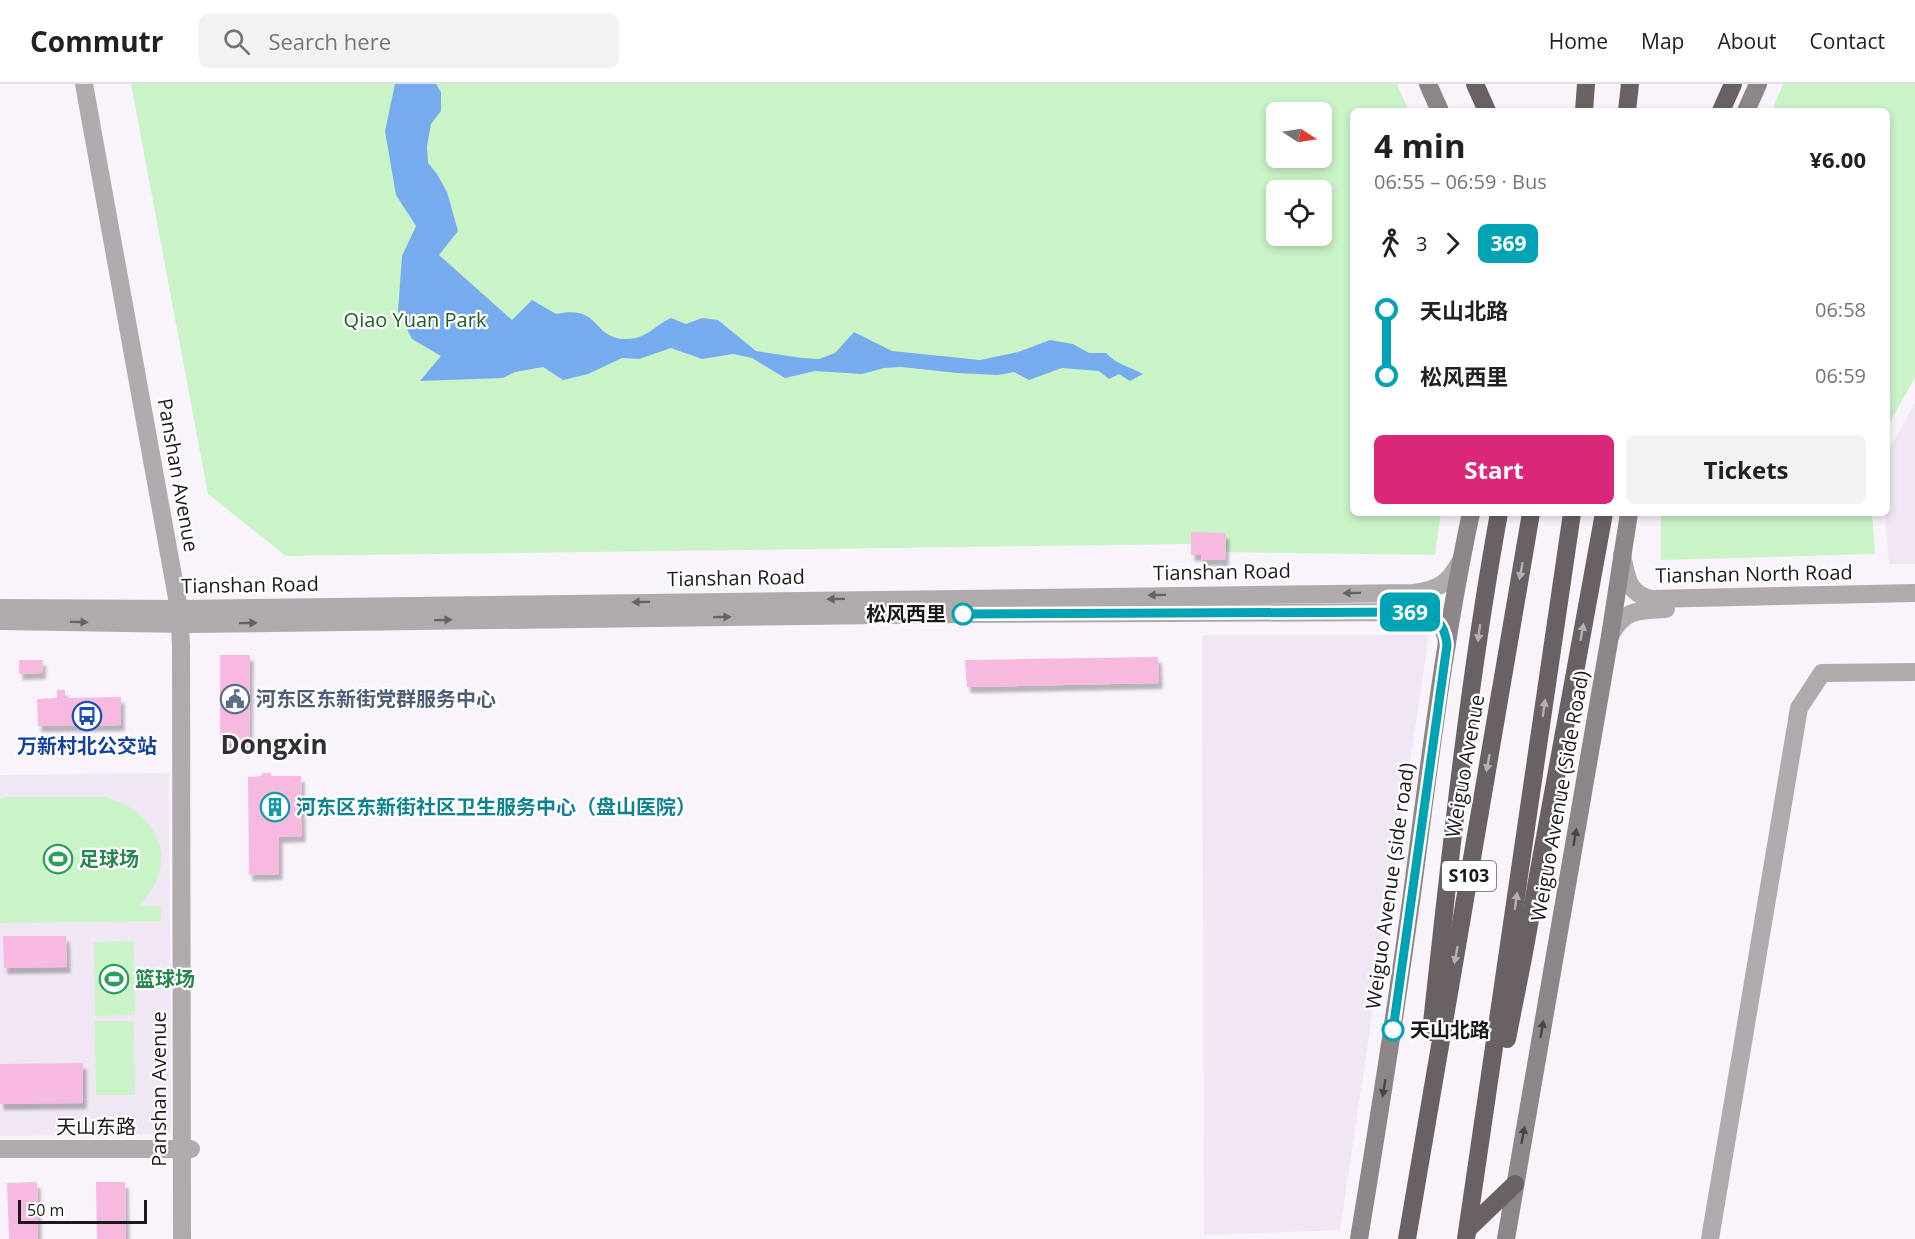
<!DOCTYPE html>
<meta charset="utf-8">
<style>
:root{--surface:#fff;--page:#f2f2f2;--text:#202124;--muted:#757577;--line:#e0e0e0;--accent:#db2777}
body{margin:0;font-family:"Open Sans","Noto Sans SC",sans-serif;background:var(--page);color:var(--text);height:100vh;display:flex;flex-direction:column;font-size:22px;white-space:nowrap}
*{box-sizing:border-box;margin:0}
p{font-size:20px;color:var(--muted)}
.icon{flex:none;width:33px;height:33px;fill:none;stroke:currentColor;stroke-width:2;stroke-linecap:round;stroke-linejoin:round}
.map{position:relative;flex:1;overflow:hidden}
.details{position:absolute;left:1350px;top:24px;width:540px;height:408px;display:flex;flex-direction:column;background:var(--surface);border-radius:9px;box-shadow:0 3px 9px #0003}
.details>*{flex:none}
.badge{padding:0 12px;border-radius:9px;font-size:21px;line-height:39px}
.needle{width:39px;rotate:102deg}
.controls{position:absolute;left:1266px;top:18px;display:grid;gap:12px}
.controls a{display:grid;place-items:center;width:66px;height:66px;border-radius:9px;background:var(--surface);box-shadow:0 3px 9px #0003;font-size:30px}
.scale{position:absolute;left:18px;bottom:15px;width:129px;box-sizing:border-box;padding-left:6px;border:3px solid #1b191b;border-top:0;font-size:16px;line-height:21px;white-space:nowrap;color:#1b191b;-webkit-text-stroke:4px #fff;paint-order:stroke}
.map>.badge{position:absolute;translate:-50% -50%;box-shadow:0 0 0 3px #fff}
.legs{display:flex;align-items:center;gap:9px;height:66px;padding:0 24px;font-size:20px}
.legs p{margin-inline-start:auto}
.head{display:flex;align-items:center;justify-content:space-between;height:102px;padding:0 24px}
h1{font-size:33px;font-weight:700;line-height:45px}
.button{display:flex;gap:12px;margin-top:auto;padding:12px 24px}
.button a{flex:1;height:69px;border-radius:9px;background:var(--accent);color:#fff;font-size:24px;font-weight:700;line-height:69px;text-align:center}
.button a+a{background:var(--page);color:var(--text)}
ul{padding:0 24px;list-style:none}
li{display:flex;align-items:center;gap:21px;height:66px;font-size:22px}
li i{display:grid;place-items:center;width:9px;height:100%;margin:0 8px;background:currentColor}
li i::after{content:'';width:15px;height:15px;margin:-8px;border:4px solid;border-radius:50%;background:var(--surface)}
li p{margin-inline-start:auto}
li:first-child i{background:linear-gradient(#0000 50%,currentColor 0)}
li:last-child i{background:linear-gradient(currentColor 50%,#0000 0)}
header{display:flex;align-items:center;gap:36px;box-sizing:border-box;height:84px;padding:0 30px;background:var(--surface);border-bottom:2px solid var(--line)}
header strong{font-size:28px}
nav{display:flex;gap:33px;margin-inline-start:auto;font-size:21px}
.search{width:420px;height:54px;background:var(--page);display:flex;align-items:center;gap:15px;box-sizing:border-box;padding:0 21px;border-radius:9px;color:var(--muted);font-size:22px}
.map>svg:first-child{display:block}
.built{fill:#f0e6f4}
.green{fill:#caf3c8;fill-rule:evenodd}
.water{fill:#76acee}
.building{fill:#f8b9e1;filter:url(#shadow)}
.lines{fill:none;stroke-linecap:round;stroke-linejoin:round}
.minor{stroke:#afaaab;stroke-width:18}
.tertiary{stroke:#afaaab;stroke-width:18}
.secondary{stroke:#8d8686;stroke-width:18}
.trunk{stroke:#6a6262;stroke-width:18}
.oneway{fill:#b4b0b0}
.oneway2{fill:#656263}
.oneway3{fill:#494546}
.line-1-casing{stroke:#fff;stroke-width:14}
.line-1{stroke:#00a3b4;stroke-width:9}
.stop-1-dot{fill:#fff;stroke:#00a3b4;stroke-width:3}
.labels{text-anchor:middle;stroke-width:4.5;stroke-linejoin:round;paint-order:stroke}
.shield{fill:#fff;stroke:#5f5e5f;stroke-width:1.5}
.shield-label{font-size:18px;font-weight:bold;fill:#1b191b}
.park-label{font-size:20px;fill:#1e5d20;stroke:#fff}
.street-label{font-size:20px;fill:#1b191b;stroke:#fff}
.stop-label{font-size:20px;font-weight:bold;fill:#1b191b;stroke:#fff;text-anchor:end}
.service-label{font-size:20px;font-weight:bold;fill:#4e5e75;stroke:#fff;text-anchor:start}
.transit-label{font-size:20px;font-weight:bold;fill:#164399;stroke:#fff}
.culture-label{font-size:20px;font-weight:bold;fill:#0d838f;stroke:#fff;text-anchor:start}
.leisure-label{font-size:20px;font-weight:bold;fill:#27864d;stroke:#fff;text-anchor:start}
.district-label{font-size:26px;font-weight:bold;fill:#342f35;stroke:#fff}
</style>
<header>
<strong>Commutr</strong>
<div class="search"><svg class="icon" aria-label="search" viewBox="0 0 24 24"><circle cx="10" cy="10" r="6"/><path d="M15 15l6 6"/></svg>Search here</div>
<nav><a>Home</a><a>Map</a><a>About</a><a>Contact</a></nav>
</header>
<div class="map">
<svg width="1915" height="1155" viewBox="0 0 1915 1155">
<defs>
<filter id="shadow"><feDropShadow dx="3.5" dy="6" stdDeviation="1.5" flood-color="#0004"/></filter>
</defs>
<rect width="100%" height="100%" fill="#f9f3fb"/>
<!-- built -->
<g class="built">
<path d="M1915,319V480H1889L1885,429H1887V369Z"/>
<path d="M1202,551H1429L1340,1146L1204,1151Z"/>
<path d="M169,689L171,1050L0,1052V691Z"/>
</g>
<!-- green -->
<g class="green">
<path d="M131,0H1397L1409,27H1353V429H1441L1435,471L1226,468V449L1191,460L286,472L208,410ZM1276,28H1322V74H1276ZM1276,106H1322V152H1276Z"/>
<path d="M1783,0H1915V293L1887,344V27H1772Z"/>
<path d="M1661,429H1872L1875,470L1661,476Z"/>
<path d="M7,713H106C140,722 170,753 159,790C155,802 148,812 140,822H161V837L0,839V715Z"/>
<path d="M134,857L135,931L95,932L94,858Z"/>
<path d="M95,937H134L135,1011H96Z"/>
</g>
<!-- water -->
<path class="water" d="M395,0H436L441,8V27L431,40L427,62L428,79L437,90L447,108L458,147L439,171L512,236L532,216L556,230C602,220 590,254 626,255C648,255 654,241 671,234L686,240L702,234L718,236L756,267L802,274L819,275L835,269L854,248L892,267L980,276L1018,268L1050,256L1073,260L1089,269H1106C1116,280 1130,283 1143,290L1130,297L1119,290L1109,295L1099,287L1062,284L1029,296L1014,288L998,291L957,289L901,283L884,284L862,290L815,287L785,294L752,274L733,270L702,275L671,264L639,275L622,274L588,290L563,296L543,283L515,288L503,294L420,297L441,272L412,255L398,227L402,172L416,142L396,111L385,47Z"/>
<!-- building -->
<g class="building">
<path d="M1191,448L1226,449L1225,476H1201V471H1191Z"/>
<path d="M220,571H250L249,660H220Z"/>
<path d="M1158,573L1159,599L967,603L965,576Z"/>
<path d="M19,576H43L42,589L19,590Z"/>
<path d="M57,606H65V614L121,613V641L38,642L37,615L57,614Z"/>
<path d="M262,689H271V692H301L302,752L279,753V790L249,791L248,693L262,692Z"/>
<path d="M3,852H66L67,883L4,884Z"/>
<path d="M83,979V1019L0,1020V980Z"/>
<path d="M37,1098L38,1155H9L7,1099Z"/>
<path d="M96,1098H125L126,1155H97Z"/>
</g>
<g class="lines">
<!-- minor -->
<g class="minor">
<path d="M0,1065H191"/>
<path d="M1710,1155L1799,624L1822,589L1915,588"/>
</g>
<!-- tertiary -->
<g class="tertiary">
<path d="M84,0L179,525L181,561L182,1155"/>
<path d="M1622,471C1627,493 1627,509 1651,515L1915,509"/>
<path d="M0,524L179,525L1414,509C1439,505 1448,500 1460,478"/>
<path d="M0,537L189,540L963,530L1411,528C1434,528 1445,539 1447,561"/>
<path d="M1610,552C1624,525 1639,526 1666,525"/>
</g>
<!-- secondary -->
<g class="secondary">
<path d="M1428,0L1440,27"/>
<path d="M1746,27L1758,0"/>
<path d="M1359,1155C1378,1040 1396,925 1412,810C1429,683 1444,555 1471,429"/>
<path d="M1506,1155L1610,552L1629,429"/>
</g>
<!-- trunk -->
<g class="trunk">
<path d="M1475,0L1487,27"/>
<path d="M1584,27L1586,0"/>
<path d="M1627,27L1630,0"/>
<path d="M1721,27L1733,0"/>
<path d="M1431,948C1450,774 1468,600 1499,429"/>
<path d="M1507,955L1523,874L1604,429"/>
<path d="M1468,1145L1515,1100"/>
<path d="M1407,1155L1531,429"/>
<path d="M1466,1155L1572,429"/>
</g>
</g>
<!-- one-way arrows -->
<defs><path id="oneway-solid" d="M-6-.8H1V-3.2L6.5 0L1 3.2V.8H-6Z" transform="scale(1.5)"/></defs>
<g class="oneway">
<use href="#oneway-solid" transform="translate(1521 487) rotate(100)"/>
<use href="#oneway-solid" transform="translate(1582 548) rotate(-80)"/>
<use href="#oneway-solid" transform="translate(1479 549) rotate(97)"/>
<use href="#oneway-solid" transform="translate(1544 624) rotate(-82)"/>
<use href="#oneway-solid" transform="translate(1488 679) rotate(100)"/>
<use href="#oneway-solid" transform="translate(1516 817) rotate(-82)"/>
<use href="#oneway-solid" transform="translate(1456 871) rotate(100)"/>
</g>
<g class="oneway2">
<use href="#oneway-solid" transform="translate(1352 509) rotate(179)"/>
<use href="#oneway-solid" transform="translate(1157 511) rotate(179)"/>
<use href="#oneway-solid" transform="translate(836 515) rotate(179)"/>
<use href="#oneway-solid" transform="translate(641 518) rotate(179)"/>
<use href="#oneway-solid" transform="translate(722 533) rotate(-1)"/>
<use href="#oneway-solid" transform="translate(443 536) rotate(-1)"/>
<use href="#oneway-solid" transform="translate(79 538) rotate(1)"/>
<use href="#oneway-solid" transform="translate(248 539) rotate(-1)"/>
</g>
<g class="oneway3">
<use href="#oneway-solid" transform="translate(1575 753) rotate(-80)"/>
<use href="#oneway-solid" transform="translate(1542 945) rotate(-80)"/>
<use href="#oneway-solid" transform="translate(1384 1004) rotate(99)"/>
<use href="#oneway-solid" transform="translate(1523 1051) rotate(-80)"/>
</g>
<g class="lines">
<!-- line-1 casing -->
<g class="line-1-casing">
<path id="line-1" d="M963,530L1411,528C1433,528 1445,539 1447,561L1393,946"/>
</g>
<!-- line-1 -->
<use href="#line-1" class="line-1"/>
</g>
<!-- icons -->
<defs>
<g id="civic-ring" transform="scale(1.5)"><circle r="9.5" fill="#fff" stroke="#5c6f8a" stroke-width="1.5"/><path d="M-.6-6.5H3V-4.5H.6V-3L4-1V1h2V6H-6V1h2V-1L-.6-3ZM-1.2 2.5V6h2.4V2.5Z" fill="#5c6f8a"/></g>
<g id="bus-ring" transform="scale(1.5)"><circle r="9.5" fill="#fff" stroke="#1a4fb4" stroke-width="1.5"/><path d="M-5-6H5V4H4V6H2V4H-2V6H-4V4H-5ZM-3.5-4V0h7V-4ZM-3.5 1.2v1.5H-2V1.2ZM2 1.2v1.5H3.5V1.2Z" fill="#1a4fb4"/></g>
<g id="building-ring" transform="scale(1.5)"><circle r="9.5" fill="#fff" stroke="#0f9aa8" stroke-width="1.5"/><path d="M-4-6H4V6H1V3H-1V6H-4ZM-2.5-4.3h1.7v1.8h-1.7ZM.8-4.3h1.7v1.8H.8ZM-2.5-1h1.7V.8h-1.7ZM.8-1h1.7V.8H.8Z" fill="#0f9aa8"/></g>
<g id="stadium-ring" transform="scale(1.5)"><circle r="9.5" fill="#fff" stroke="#2e9e5b" stroke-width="1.5"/><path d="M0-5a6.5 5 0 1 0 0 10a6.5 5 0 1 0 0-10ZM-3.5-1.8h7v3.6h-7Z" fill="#2e9e5b"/></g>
</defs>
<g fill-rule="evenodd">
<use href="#civic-ring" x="235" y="615"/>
<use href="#bus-ring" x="87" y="632"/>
<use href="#building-ring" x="275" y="723"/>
<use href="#stadium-ring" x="58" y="775"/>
<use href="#stadium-ring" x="114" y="895"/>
</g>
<!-- markers -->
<g class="stop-1-dot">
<circle cx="963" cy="530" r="10"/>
<circle cx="1393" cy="946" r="10"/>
</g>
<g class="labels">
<!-- shield labels -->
<rect class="shield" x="1442" y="777" width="54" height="30" rx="4.5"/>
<g class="shield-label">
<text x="1469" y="798">S103</text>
</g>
<!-- park labels -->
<g class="park-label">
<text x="415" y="243">Qiao Yuan Park</text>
</g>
<!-- street labels -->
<g class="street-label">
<text transform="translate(178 391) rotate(80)" y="7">Panshan Avenue</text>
<text transform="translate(1222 488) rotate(-1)" y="7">Tianshan Road</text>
<text transform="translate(1754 490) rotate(-1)" y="7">Tianshan North Road</text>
<text transform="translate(736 494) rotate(-1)" y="7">Tianshan Road</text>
<text transform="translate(250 501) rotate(-1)" y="7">Tianshan Road</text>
<text transform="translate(1465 682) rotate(-80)" y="7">Weiguo Avenue</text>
<text transform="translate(1560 712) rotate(-80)" y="7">Weiguo Avenue (Side Road)</text>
<text transform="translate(1390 802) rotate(-82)" y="7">Weiguo Avenue (side road)</text>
<text transform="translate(159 1005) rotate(-90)" y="7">Panshan Avenue</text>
<text x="96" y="1050">天山东路</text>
</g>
<!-- stop labels -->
<g class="stop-label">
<text x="946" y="537">松风西里</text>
<text x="1410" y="953" text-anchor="start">天山北路</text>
</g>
<!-- service labels -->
<g class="service-label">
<text x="256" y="622">河东区东新街党群服务中心</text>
</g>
<!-- transit labels -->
<g class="transit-label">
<text x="87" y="669">万新村北公交站</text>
</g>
<!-- culture labels -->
<g class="culture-label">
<text x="296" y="730">河东区东新街社区卫生服务中心（盘山医院）</text>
</g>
<!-- leisure labels -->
<g class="leisure-label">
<text x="79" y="782">足球场</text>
<text x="135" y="902">篮球场</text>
</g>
<!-- district labels -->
<g class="district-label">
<text x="274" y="670">Dongxin</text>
</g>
</g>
</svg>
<div class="controls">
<a><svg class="needle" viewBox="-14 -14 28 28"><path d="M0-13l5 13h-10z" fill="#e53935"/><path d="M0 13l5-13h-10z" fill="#757577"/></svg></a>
<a><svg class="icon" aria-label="locate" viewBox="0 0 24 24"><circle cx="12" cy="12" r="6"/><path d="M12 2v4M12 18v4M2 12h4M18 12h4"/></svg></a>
</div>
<div class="scale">50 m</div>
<b class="badge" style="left:1410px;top:528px;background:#00a3b4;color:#fff">369</b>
<section class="details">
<div class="head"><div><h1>4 min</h1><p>06:55 – 06:59 · Bus</p></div><b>¥6.00</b></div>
<div class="legs"><svg class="icon" aria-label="walk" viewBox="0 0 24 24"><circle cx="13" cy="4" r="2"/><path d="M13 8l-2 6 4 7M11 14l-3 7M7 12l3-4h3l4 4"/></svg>3<svg class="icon" aria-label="forward" viewBox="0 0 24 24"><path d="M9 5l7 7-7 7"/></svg><b class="badge" style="background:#00a3b4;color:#fff">369</b></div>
<ul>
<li><i style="color:#00a3b4"></i><b>天山北路</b><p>06:58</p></li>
<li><i style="color:#00a3b4"></i><b>松风西里</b><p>06:59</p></li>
</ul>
<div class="button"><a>Start</a><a>Tickets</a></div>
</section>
</div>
